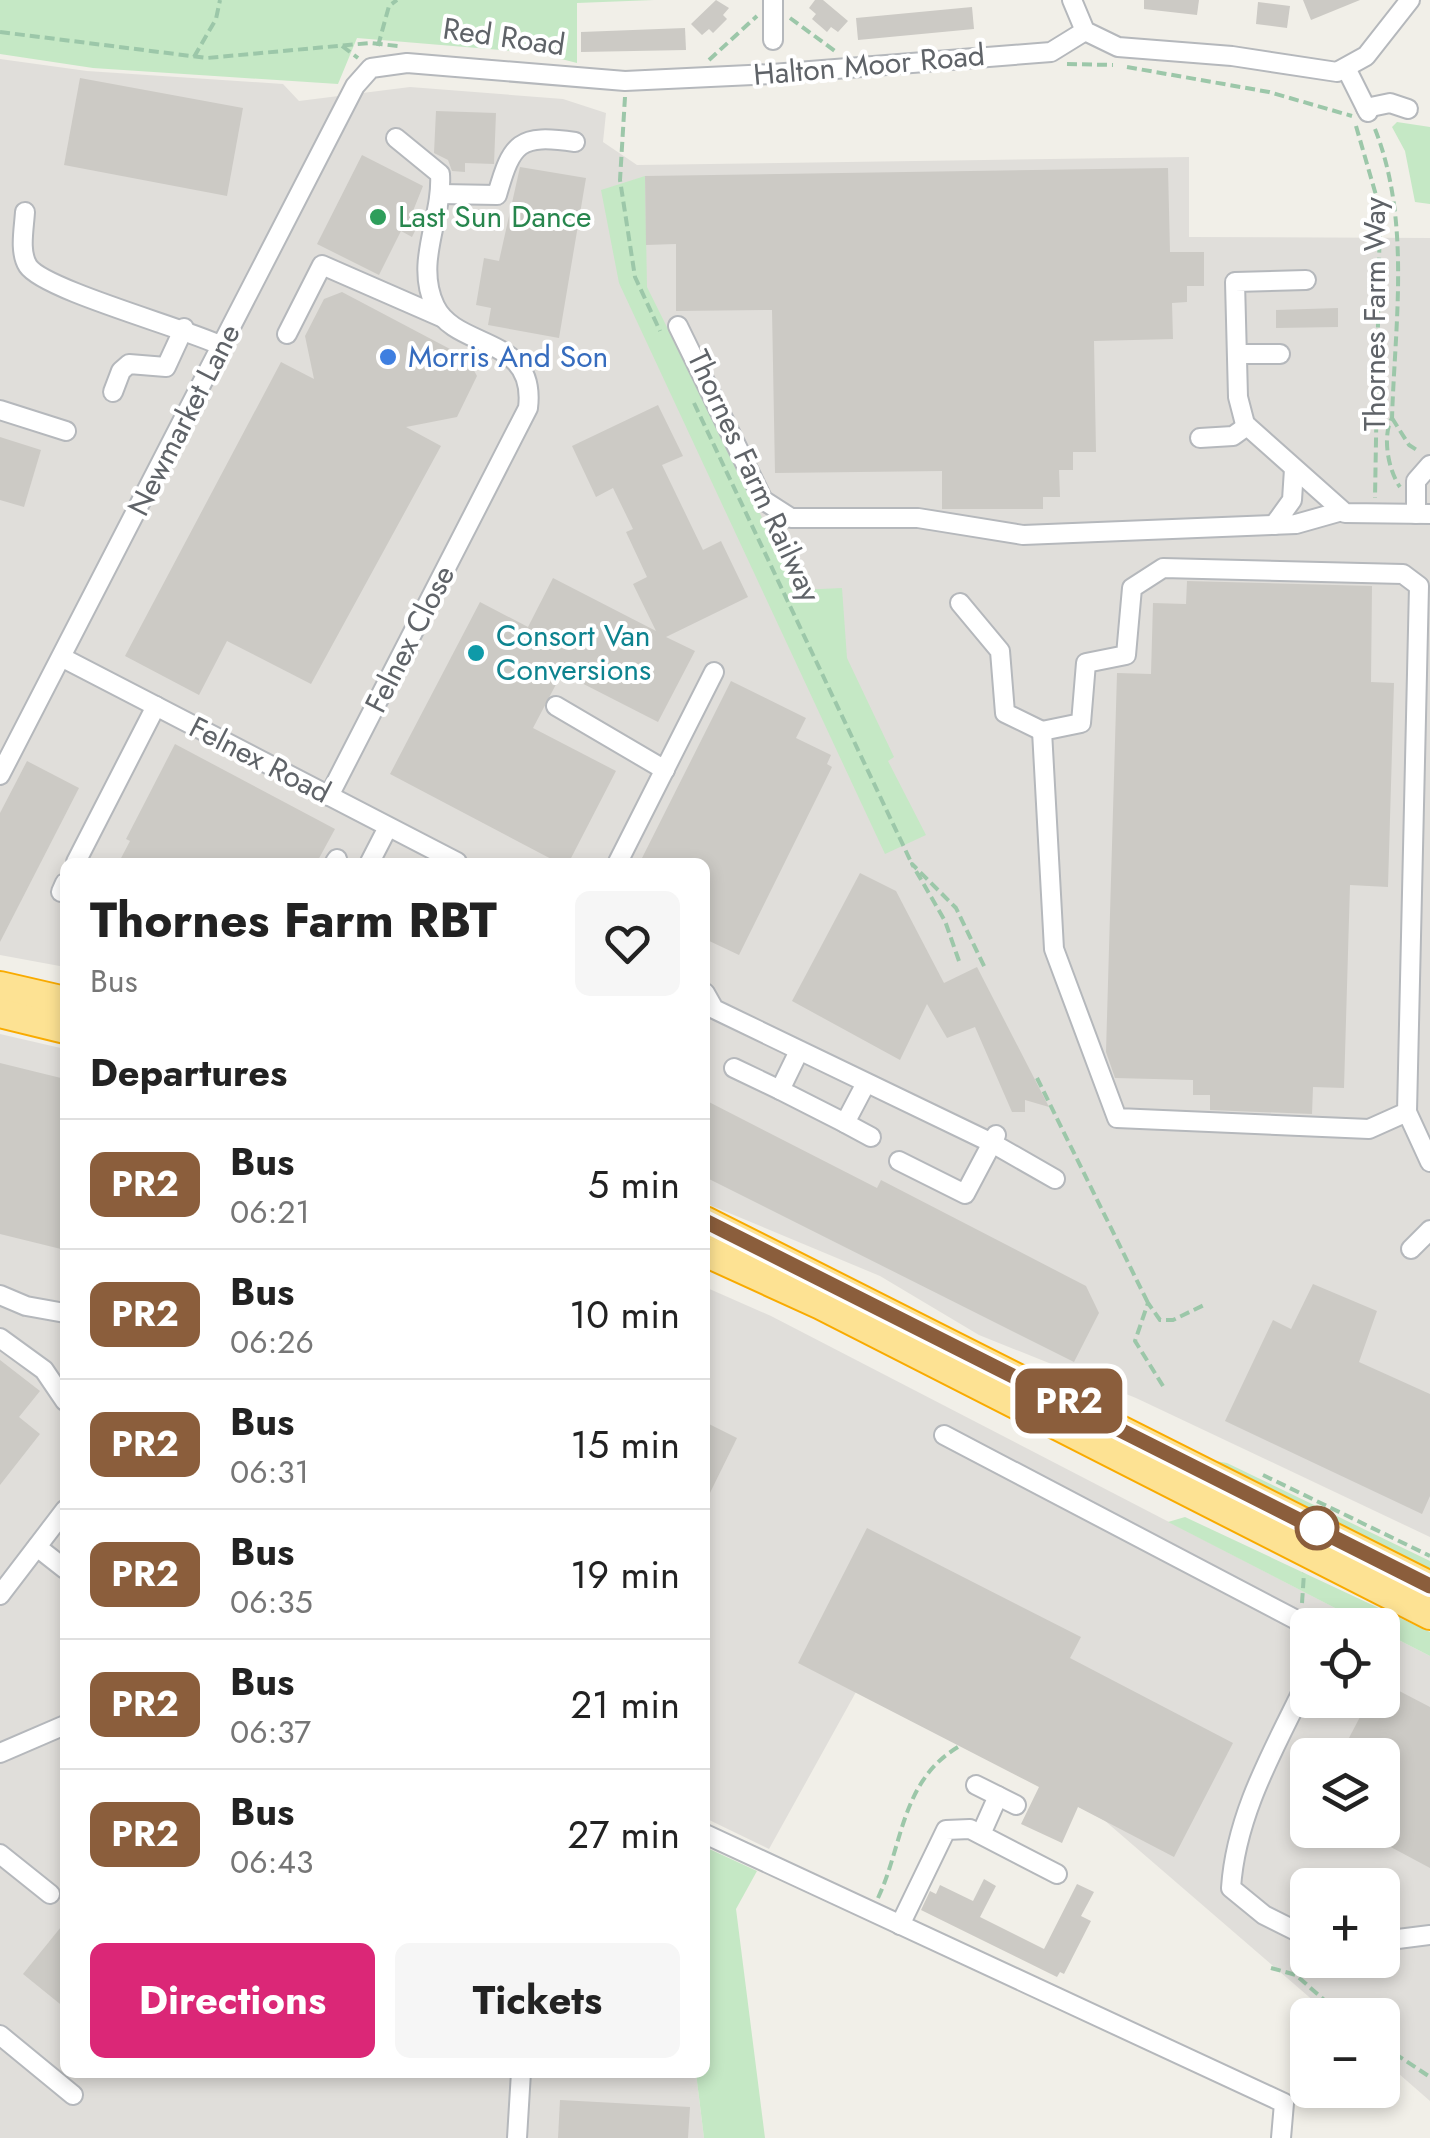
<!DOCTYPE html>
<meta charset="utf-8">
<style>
:root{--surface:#fff;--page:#f6f6f6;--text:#222;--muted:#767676;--line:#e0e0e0;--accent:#db2777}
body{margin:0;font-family:Jost,sans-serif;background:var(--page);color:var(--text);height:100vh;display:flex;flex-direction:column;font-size:38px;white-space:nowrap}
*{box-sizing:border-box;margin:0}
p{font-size:32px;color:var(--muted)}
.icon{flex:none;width:55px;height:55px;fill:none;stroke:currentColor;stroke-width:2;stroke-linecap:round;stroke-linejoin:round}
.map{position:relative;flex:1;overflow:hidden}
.details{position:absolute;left:60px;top:858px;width:650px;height:1220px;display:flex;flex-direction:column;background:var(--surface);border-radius:15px;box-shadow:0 5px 15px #0003}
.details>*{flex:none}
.badge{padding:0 20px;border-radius:15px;font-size:35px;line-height:65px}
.fabs{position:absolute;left:1290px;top:1608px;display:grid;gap:20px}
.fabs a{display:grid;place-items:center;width:110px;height:110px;border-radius:15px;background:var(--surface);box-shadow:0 5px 15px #0003;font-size:50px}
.map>.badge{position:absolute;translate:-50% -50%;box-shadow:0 0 0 5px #fff}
h2{padding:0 30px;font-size:38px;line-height:90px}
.round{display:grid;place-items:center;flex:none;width:105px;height:105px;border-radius:15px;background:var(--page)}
.head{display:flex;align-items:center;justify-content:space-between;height:170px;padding:0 30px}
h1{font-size:48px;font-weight:700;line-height:75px}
.button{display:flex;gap:20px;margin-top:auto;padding:20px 30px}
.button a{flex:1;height:115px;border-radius:15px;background:var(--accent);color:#fff;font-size:40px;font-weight:700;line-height:115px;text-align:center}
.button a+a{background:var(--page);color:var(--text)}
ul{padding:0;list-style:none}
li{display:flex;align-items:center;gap:30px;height:130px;padding:0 30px;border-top:2px solid var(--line)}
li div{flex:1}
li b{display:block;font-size:38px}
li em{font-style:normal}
li .badge{min-width:110px;font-weight:700;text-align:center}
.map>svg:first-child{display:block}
.industrial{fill:#e0deda;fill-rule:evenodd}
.green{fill:#c5e8c5}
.building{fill:#cccac5}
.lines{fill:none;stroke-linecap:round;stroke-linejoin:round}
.minor-casing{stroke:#b5b8bc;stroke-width:22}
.highway-casing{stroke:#f9ab00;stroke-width:32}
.path{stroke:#9cc7a9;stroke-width:4;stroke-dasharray:10 5;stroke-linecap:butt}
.minor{stroke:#fff;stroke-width:18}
.highway{stroke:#fde293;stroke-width:28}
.line-casing{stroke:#fff;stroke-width:22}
.line{stroke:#8b5e3c;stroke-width:15}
.leisure-dot{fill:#2e9e5b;stroke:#fff;stroke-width:4}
.shop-dot{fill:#3f7fe0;stroke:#fff;stroke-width:4}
.culture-dot{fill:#0f9aa8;stroke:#fff;stroke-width:4}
.stop-dot{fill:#fff;stroke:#8b5e3c;stroke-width:5}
.labels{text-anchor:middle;stroke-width:8;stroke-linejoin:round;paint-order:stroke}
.street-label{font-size:30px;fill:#5f6368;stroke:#fff}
.leisure-label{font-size:30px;fill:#27864d;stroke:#fff;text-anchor:start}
.shop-label{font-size:30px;fill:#366cbe;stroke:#fff;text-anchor:start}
.culture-label{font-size:30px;fill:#0d838f;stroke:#fff;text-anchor:start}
</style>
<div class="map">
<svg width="1430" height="2138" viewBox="0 0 1430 2138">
<rect width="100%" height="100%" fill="#f1efe8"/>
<!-- industrial -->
<g class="industrial">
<path d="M0,59L87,71L283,84L299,101L410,87L563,99L606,113L603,142L637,165L1189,157V237L1430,238V1537L1136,1398L979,1335L880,1276L705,1203V862H65V967L0,955Z"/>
<path d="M0,1034L65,1049V2072L696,2073L704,2138H0Z"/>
<path d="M705,1287L771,1316L1368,1625H1308V1700H1382L1383,1632L1430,1656V2101L1383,2060L1382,2015H1330L1104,1820L856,1692L769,1849L705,1818ZM1308,1755H1382V1830H1308ZM1308,1885H1382V1960H1308Z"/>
</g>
<!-- green -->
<g class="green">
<path d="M0,0H654L577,3V63L538,53L357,38L338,84L93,68L0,54Z"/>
<path d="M1397,122L1430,127V204L1415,202L1405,151L1392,127Z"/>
<path d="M645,176L647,287L798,590L842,588L847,658L894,757L888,761L926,835L885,854L619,283L601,190Z"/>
<path d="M1210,1460L1227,1463L1430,1561V1573Z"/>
<path d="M1185,1517L1430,1632V1656L1383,1632L1382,1625H1368L1168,1522Z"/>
<path d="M705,1847L757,1871L736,1909L765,2138H704L696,2073L705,2072Z"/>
</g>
<!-- building -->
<g class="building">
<path d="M716,0L729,8L723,15L727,19L713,33L709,29L702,35L691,24Z"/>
<path d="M815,0H823L848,21L838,32L831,27L827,32L812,19L816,14L809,8Z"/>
<path d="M1144,0H1199L1197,15L1144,9Z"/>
<path d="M1303,0H1360L1311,20Z"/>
<path d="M1258,2L1290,6L1287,28L1256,24Z"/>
<path d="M972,7L974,29L858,40L856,18Z"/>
<path d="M685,28L686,50L581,52V32Z"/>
<path d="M80,78L243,108L227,196L64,165Z"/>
<path d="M436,111L496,113L494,164L465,163V172L452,171L448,160L434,153Z"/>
<path d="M362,155L423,186L411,216L420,221L412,237L401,231L379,275L317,244Z"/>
<path d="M520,167L586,178L559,338L488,325L491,308L476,305L484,258L499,261Z"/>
<path d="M1168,168L1170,252H1204V286H1187V302L1172,303L1173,339L1094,341L1096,452H1073V470H1059L1060,497H1043V509H942V471L775,473L772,310L676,311V244L646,245L645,176Z"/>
<path d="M342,292L467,358L477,376L457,417L406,427L441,446L311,684L227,641L199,695L125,656L281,362L314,379L305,336L324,299Z"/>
<path d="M1338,308V327L1276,328V310Z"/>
<path d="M658,405L683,456L662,465L703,550L721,541L748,597L666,637L695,651L658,722L562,673L533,728L616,771L569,862H557L390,774L480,602L528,627L553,578L656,631L633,584L647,577L626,532L633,529L613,488L596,497L572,446Z"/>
<path d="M0,437L41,450L24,507L0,500Z"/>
<path d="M1187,581L1372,586L1371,682L1394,683L1388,887L1350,885L1344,1088L1313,1087L1312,1114L1210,1110V1095H1193V1080L1115,1078L1106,1052L1117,673L1151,674L1153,603L1186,604Z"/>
<path d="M731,681L806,718L796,738L831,755L827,764L832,767L739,955L705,939V862H640Z"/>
<path d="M175,744L335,829L317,862H119L130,841L126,839Z"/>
<path d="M27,761L79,788L0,942V813Z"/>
<path d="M860,873L896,891L944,983L977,967L1049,1107L1025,1100V1112H1012L975,1027L947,1038L927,1004L900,1060L792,1001Z"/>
<path d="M0,1063L65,1079V1250L0,1234Z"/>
<path d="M705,1100L877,1188L881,1180L1086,1286L1099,1313L1074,1362L705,1177Z"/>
<path d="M1313,1284L1377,1311L1359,1362L1430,1394V1496L1422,1514L1225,1421L1273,1320L1291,1329Z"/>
<path d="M0,1360L40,1391L19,1417L40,1434L0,1485Z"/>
<path d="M705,1422L737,1438L705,1503Z"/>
<path d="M867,1528L1081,1637L1070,1658L1233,1743L1174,1857L1078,1807L1062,1843L1021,1824L1039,1787L798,1663Z"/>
<path d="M1382,1682L1430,1707V1868L1359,1830H1382V1755H1340L1360,1717L1327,1700H1382Z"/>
<path d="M984,1879L996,1886L980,1917L1044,1949L1077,1884L1094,1892L1081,1916L1091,1921L1064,1974L1060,1972L1057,1977L921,1910L930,1891L936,1894L940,1885L973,1901Z"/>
<path d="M65,1922V2008L23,1974Z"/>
<path d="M560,2100L690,2107L688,2138H558Z"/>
</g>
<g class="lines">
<!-- minor casing -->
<g class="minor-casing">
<g id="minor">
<path d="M773,0V40"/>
<path d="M1072,0L1085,31L1118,47L1232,56L1337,72L1366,56L1410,0"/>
<path d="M1347,70L1368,112"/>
<path d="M1366,108L1390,103L1408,109"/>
<path d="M441,194L497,195C512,142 519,134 575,142"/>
<path d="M25,212C24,229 19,252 28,266C44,290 185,328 222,346"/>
<path d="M1306,280L1235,282L1238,397L1245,424L1345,513L1430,514"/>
<path d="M678,326L763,500L791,518H918L1023,535L1296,524L1342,511"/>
<path d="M287,334L322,265L441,317"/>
<path d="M1237,354H1280"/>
<path d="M113,392L121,371L129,364L166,367L184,328"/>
<path d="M0,410L66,431"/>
<path d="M1200,438L1233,436L1247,426"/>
<path d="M1416,514V481L1430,465"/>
<path d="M1274,525L1292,500L1294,469"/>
<path d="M960,603L1000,651L1005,713L1042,731"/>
<path d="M63,658L457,862"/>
<path d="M556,706L665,770"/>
<path d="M0,775L355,86L371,68L407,63L625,81L772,74L1051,52L1085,31"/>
<path d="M329,796L528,408C537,335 456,350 435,306C414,261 443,219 440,174L396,138"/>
<path d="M76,862L156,706"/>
<path d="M335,862L337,859"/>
<path d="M370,862L388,827"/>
<path d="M618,862L714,672"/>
<path d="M61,892L65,883"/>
<path d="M705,993L714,1009L992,1143L965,1194L899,1161"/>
<path d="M799,1051L780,1090L845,1123L865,1085"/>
<path d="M734,1068L780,1090"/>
<path d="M1407,1112L1369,1129L1117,1118L1054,949L1042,731L1081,723L1086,663L1126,655L1132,588L1163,568L1403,574L1419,586L1407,1112L1430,1162"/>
<path d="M845,1123L871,1137"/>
<path d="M996,1135L992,1143L1055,1179"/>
<path d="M1411,1249L1430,1230"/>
<path d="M0,1295L26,1306L65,1313"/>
<path d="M0,1338L44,1370L65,1401"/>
<path d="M944,1435L1308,1626"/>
<path d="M37,1547L65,1569"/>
<path d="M0,1595L65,1510"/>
<path d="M1308,1679C1276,1746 1236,1812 1231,1888L1264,1915L1308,1937"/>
<path d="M0,1753L65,1725"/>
<path d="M976,1785L1016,1805"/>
<path d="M705,1834L1284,2103L1281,2138"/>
<path d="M981,1834L998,1796"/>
<path d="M0,1854L50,1894"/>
<path d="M900,1925L946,1830L970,1829L1057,1874"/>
<path d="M1382,1941L1430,1935"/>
<path d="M0,2035L73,2095"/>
<path d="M517,2138L521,2072"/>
</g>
</g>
<!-- highway casing -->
<g class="highway-casing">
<g id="highway">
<path d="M0,986L65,1001"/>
<path d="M0,1013L65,1029"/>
<path d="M705,1221L1430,1586"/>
<path d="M705,1252L821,1305L1430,1615"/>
</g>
</g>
<!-- path -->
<g class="path">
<path d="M790,18L835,51"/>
<path d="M0,32L207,58L370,43L398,46"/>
<path d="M342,46L358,58"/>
<path d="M378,46L389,6L397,0"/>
<path d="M194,57L216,19L220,0"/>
<path d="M709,60L757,16"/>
<path d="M1067,64L1113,65"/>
<path d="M1127,67L1269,92L1352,116"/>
<path d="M625,97L620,180L635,277L660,331"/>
<path d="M1356,126L1380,209L1375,498"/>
<path d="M1375,129C1411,221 1395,322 1392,418C1382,436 1388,470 1400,487"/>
<path d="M694,403L912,864"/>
<path d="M1392,418L1409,445L1420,452"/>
<path d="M959,961L945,921L912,864L956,908L985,968"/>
<path d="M1037,1078L1148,1303"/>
<path d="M1163,1386L1135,1341L1148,1303L1160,1320H1173L1204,1305"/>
<path d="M1263,1475L1430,1556"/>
<path d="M1302,1603L1304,1573"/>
<path d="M878,1898C903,1845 901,1781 958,1747"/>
<path d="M1271,1968L1296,1975L1341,2015"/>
<path d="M1382,2045L1430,2077"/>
</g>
<!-- minor -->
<use href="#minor" class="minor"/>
<!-- highway -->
<use href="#highway" class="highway"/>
</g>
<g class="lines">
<!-- line casing -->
<g class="line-casing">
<path id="line" d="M705,1221L1430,1586"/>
</g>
<!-- line -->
<use href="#line" class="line"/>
</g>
<!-- markers -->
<circle class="leisure-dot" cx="378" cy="217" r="10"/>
<circle class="shop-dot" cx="388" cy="357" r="10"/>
<circle class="culture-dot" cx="476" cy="653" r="10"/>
<circle class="stop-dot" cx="1317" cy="1528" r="20"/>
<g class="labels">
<!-- street labels -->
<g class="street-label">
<text transform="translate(504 37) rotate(8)" y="10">Red Road</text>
<text transform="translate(869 65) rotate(-5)" y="10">Halton Moor Road</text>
<text transform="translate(1375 314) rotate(-90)" y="10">Thornes Farm Way</text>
<text transform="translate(184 420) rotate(-63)" y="10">Newmarket Lane</text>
<text transform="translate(754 476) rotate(65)" y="10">Thornes Farm Railway</text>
<text transform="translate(410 639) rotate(-63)" y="10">Felnex Close</text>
<text transform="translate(260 760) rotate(27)" y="10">Felnex Road</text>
</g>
<!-- leisure labels -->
<g class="leisure-label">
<text x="398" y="227">Last Sun Dance</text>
</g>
<!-- shop labels -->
<g class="shop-label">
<text x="408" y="367">Morris And Son</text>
</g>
<!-- culture labels -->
<g class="culture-label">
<text x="496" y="646">Consort Van<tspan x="496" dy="34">Conversions</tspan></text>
</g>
</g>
</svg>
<div class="fabs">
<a><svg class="icon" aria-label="locate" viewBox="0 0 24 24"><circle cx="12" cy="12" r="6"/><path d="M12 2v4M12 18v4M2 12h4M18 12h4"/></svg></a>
<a><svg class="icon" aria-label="layers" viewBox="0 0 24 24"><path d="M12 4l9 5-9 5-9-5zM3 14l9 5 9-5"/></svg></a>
<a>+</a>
<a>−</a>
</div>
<b class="badge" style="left:1069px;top:1401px;background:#8b5e3c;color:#fff">PR2</b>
<section class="details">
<div class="head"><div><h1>Thornes Farm RBT</h1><p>Bus</p></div><a class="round"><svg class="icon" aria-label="heart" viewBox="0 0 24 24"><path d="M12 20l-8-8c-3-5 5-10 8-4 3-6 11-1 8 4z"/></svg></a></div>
<h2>Departures</h2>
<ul>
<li><span class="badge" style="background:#8b5e3c;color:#fff">PR2</span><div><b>Bus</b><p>06:21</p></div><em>5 min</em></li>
<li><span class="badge" style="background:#8b5e3c;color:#fff">PR2</span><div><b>Bus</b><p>06:26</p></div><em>10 min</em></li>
<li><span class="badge" style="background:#8b5e3c;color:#fff">PR2</span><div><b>Bus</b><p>06:31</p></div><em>15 min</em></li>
<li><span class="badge" style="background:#8b5e3c;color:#fff">PR2</span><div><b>Bus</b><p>06:35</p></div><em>19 min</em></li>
<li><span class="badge" style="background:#8b5e3c;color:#fff">PR2</span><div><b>Bus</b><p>06:37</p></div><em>21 min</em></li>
<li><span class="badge" style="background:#8b5e3c;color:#fff">PR2</span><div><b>Bus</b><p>06:43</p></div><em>27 min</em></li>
</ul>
<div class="button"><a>Directions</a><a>Tickets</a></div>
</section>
</div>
